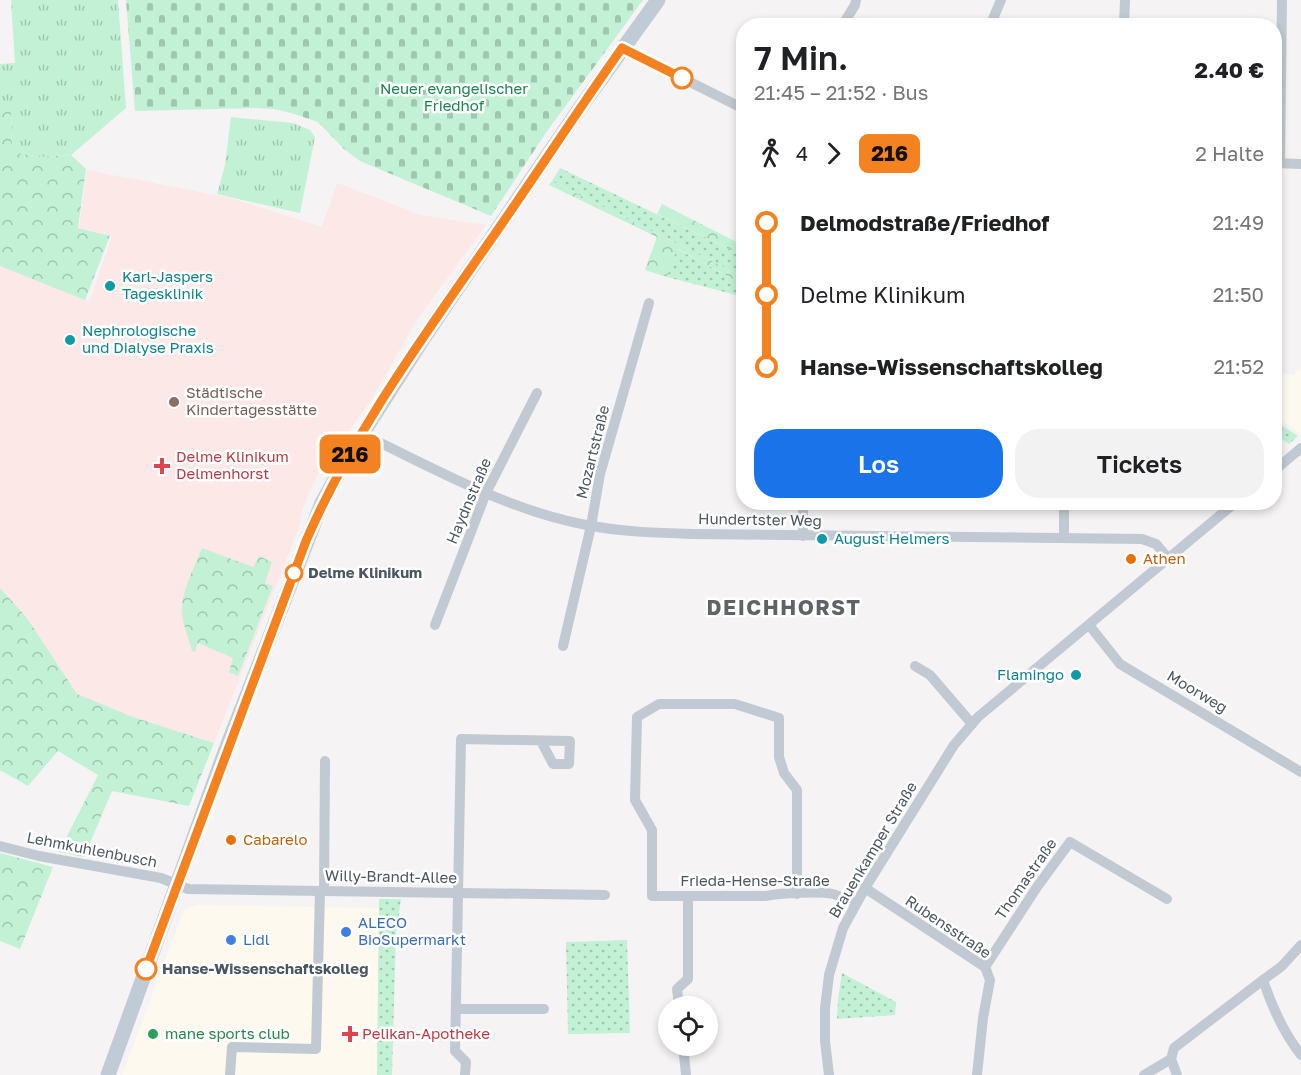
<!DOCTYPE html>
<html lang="de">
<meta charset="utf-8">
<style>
:root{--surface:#fff;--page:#f2f2f2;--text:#202124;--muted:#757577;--accent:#1a73e8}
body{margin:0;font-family:"Golos Text",sans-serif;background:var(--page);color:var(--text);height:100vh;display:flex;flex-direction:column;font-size:22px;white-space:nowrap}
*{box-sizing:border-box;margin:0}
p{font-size:20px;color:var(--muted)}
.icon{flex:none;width:33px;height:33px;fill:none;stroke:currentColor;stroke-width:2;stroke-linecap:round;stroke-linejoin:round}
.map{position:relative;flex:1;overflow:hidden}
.side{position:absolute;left:736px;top:18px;width:546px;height:492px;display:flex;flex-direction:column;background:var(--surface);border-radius:24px;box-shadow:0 3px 9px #0003}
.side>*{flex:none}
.badge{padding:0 12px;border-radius:9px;font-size:21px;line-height:39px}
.controls{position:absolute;left:658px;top:996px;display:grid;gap:12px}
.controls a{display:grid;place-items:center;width:60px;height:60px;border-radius:50%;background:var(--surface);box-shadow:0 3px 9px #0003;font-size:30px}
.map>.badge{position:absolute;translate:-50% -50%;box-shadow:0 0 0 3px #fff}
.legs{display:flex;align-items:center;gap:9px;height:66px;padding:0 18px;font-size:20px}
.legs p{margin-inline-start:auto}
.head{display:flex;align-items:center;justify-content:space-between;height:102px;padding:0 18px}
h1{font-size:33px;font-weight:600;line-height:45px}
.button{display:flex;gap:12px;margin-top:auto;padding:12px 18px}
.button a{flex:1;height:69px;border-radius:24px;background:var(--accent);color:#fff;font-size:24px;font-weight:600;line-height:69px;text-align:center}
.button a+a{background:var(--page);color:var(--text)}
ul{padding:0 18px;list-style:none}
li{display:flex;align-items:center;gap:21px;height:72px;font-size:22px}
li i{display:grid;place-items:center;width:9px;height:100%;margin:0 8px;background:currentColor}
li i::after{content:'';width:15px;height:15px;margin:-8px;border:4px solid;border-radius:50%;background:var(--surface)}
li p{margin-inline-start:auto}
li:first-child i{background:linear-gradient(#0000 50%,currentColor 0)}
li:last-child i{background:linear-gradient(currentColor 50%,#0000 0)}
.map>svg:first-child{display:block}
.commercial{fill:#fdf9ef}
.medical{fill:#fce8e6}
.grass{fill:url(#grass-tufts)}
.forest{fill:url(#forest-crowns)}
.cemetery{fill:url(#cemetery-stones)}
.park{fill:url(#park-dots)}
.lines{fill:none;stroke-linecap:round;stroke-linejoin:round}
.street{stroke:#c1cad2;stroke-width:10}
.secondary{stroke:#c1cbd6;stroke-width:15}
.line-1-casing{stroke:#fff;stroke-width:14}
.line-1{stroke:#f58220;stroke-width:9}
.stop-1-dot{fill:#fff;stroke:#f58220;stroke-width:3}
.culture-dot{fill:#0f9aa8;stroke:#fff;stroke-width:2}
.education-dot{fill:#8d6e63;stroke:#fff;stroke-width:2}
.health-dot{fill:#e0444e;stroke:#fff;stroke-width:2}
.food-dot{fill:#e8710a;stroke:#fff;stroke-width:2}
.shop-dot{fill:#3f7fe0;stroke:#fff;stroke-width:2}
.leisure-dot{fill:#2e9e5b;stroke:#fff;stroke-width:2}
.labels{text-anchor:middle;stroke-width:5;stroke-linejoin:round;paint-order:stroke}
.park-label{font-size:15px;fill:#17864f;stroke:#fff}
.culture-label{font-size:15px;fill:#0d838f;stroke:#fff;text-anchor:start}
.education-label{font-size:15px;fill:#785e54;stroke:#fff;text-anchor:start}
.street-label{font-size:15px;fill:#4a5661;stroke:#fff}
.health-label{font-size:15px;fill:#be3a42;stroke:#fff;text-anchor:start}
.food-label{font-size:15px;fill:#c56008;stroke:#fff;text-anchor:start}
.stop-label{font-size:15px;font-weight:bold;fill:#4a5661;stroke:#fff;text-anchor:start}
.shop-label{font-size:15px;fill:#366cbe;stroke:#fff;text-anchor:start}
.leisure-label{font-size:15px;fill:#27864d;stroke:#fff;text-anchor:start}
.district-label{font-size:21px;font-weight:bold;letter-spacing:1.5px;fill:#5f6368;stroke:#fff}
</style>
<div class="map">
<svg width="1301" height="1075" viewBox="0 0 1301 1075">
<defs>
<pattern id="grass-tufts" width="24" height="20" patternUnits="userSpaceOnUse" patternTransform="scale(1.5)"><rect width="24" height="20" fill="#c3f1d5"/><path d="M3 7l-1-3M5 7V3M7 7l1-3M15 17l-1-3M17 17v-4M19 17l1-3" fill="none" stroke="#a0c6b0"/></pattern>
<pattern id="forest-crowns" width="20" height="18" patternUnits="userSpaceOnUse" patternTransform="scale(1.5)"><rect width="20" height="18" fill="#c3f1d5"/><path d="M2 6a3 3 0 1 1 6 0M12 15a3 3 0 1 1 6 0" fill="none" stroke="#a0c6b0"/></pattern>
<pattern id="cemetery-stones" width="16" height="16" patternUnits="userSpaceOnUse" patternTransform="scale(1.5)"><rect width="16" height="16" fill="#c3f1d5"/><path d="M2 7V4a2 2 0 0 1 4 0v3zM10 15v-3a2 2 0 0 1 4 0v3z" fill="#a0c6b0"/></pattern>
<pattern id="park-dots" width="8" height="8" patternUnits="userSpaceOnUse" patternTransform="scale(1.5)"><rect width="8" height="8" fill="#c3f1d5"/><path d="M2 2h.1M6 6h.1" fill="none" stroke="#a0c6b0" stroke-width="1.8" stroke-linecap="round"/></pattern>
</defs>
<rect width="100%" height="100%" fill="#f5f3f3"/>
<!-- commercial -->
<g class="commercial">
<path d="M1301,368V434L1275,417V372L1293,375Z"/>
<path d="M197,905L379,908L377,1075H122L182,915L185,909Z"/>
</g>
<!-- medical -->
<path class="medical" d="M87,170L230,198L322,227L337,183L421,215L486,225L416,321L371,400L316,478L303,507L298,530L214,743L133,717L77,694L27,618L0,588V266L90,301L112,236L79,228Z"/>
<!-- grass -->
<g class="grass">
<path d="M11,0H118L126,108L71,155L40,157L12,152L11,108L0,107V64L15,63Z"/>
<path d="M231,117L293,123L310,130L315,137L300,213L217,194L225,165Z"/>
</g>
<!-- forest -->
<g class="forest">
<path d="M0,107H11L12,152L40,157L71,155L86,169L78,228L110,236L85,300L0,266Z"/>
<path d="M552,181L744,277V285L678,249L667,277L645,270L657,237L549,185Z"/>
<path d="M662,204L744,246V256L657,214Z"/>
<path d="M202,548L253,567L259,556L272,562L265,583L273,586L238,676L229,672L233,658L198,643L195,652L192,651C189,639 183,625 182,613C180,594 195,566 202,548Z"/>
<path d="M0,588L27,618L77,694L133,717L214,743L189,806L112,791L84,857L59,852L98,775L58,751L28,786L0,770Z"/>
<path d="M0,853L53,867L20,949L0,941Z"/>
</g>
<!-- cemetery -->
<path class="cemetery" d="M126,0H643L545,134L491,216L360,161L344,149L318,122L291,113L274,109L256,108L135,111Z"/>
<!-- park -->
<g class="park">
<path d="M560,168L744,256V277L552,181Z"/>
<path d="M677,249L744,285V297L667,277Z"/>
<path d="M1275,421L1298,436L1289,444L1275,434Z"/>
<path d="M379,899H401L396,933L392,1075H377Z"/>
<path d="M627,940L630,1033L568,1034L566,942Z"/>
<path d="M842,973L896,1002L895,1015L837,1019L838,999Z"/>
</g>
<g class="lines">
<!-- street -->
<g class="street">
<path d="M842,26L855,5L856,0"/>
<path d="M990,26L1001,0"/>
<path d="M1124,26L1125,0"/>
<path d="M622,48L744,109"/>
<path d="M1275,163L1301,164"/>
<path d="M1280,163L1282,0"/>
<path d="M362,434C436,469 510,512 592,526C625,532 659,533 693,534L1142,539L1156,544L1168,558"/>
<path d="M1275,470L1301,448"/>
<path d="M803,536V502"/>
<path d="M1064,538V502"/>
<path d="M435,625L486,493L537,393"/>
<path d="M1089,625L1120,664L1301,772"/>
<path d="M563,646L591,526L600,474L649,303"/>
<path d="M915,666L930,675L972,724"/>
<path d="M0,846L39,856L161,878L188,889L605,895"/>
<path d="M865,888L985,967L990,980L983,1018L977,1075"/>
<path d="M324,891L325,761"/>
<path d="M797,894V790L784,773L779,757V718L735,704H659L637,717L635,800L652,830V896H766C779,893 821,891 833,894C841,896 849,900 856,904"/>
<path d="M1301,945L1282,966L1263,980C1272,1007 1283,1032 1301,1055"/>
<path d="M985,967L1037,887L1070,842L1167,899"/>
<path d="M679,1006L677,989L688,979V896"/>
<path d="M456,1009H544"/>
<path d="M683,1046L686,1074"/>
<path d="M230,1075L232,1047L316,1049L320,891"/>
<path d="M465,1075L466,1062L455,1051L461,739L570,741L569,764H553L541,741"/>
<path d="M829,1075L825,1041V1008L829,975L843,928L865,888L954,745L978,717L1236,502"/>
<path d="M1144,1075L1171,1059"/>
<path d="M1177,1075L1171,1059L1174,1048L1263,980"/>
</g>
<!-- secondary -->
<path class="secondary" d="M108,1075L225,752L322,503L350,453L423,339L580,108L658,0"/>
</g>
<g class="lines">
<!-- line-1 casing -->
<g class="line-1-casing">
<path id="line-1" d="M146,969L306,541C349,441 416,347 478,258C527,189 573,117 622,48L682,78"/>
</g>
<!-- line-1 -->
<use href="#line-1" class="line-1"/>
</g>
<!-- markers -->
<g class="stop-1-dot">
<circle cx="682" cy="78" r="10"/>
<circle cx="294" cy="573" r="8"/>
<circle cx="146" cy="969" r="10"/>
</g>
<g class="culture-dot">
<circle cx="110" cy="286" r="6"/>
<circle cx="70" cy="340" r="6"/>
<circle cx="822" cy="539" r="6"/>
<circle cx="1076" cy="675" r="6"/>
</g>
<circle class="education-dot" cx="174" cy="402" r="6"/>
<g class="health-dot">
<path d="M159 457h6v6h6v6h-6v6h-6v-6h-6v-6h6z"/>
<path d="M347 1025h6v6h6v6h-6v6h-6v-6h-6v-6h6z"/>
</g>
<g class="food-dot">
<circle cx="1131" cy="559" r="6"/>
<circle cx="231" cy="840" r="6"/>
</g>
<g class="shop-dot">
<circle cx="346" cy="932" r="6"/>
<circle cx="231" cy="940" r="6"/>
</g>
<circle class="leisure-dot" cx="153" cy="1034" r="6"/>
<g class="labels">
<!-- park labels -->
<g class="park-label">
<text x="454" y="94">Neuer evangelischer<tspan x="454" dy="17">Friedhof</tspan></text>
</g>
<!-- culture labels -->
<g class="culture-label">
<text x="122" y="282">Karl-Jaspers<tspan x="122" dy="17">Tagesklinik</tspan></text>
<text x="82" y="336">Nephrologische<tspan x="82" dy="17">und Dialyse Praxis</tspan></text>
<text x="834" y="544">August Helmers</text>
<text x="1064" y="680" text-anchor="end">Flamingo</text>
</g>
<!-- education labels -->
<g class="education-label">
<text x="186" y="398">Städtische<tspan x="186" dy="17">Kindertagesstätte</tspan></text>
</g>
<!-- street labels -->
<g class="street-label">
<text transform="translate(593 452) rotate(-76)" y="5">Mozartstraße</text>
<text transform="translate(469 501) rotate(-67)" y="5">Haydnstraße</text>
<text transform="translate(760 520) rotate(1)" y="5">Hundertster Weg</text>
<text transform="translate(1197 692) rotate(31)" y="5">Moorweg</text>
<text transform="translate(92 850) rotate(11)" y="5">Lehmkuhlenbusch</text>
<text transform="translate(873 850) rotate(-59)" y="5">Brauenkamper Straße</text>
<text transform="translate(391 877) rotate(1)" y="5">Willy-Brandt-Allee</text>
<text transform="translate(1026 879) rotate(-55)" y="5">Thomastraße</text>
<text x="755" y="886">Frieda-Hense-Straße</text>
<text transform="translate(948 927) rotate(34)" y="5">Rubensstraße</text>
</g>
<!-- health labels -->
<g class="health-label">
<text x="176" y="462">Delme Klinikum<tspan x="176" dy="17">Delmenhorst</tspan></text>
<text x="362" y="1039">Pelikan-Apotheke</text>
</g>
<!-- food labels -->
<g class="food-label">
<text x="1143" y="564">Athen</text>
<text x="243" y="845">Cabarelo</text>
</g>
<!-- stop labels -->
<g class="stop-label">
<text x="308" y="578">Delme Klinikum</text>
<text x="162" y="974">Hanse-Wissenschaftskolleg</text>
</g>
<!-- shop labels -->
<g class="shop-label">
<text x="358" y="928">ALECO<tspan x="358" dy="17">BioSupermarkt</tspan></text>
<text x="243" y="945">Lidl</text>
</g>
<!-- leisure labels -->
<g class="leisure-label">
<text x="165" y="1039">mane sports club</text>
</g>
<!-- district labels -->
<g class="district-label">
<text x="784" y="615">DEICHHORST</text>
</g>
</g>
</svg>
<div class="controls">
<a><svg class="icon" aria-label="locate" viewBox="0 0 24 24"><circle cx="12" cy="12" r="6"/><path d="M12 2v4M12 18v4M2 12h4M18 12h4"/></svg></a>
</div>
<b class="badge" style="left:350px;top:454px;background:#f58220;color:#111">216</b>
<section class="side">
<div class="head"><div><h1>7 Min.</h1><p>21:45 – 21:52 · Bus</p></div><b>2.40 €</b></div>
<div class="legs"><svg class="icon" aria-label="walk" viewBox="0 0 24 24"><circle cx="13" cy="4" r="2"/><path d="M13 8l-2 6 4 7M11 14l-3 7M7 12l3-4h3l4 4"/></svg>4<svg class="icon" aria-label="forward" viewBox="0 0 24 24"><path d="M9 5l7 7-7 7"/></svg><b class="badge" style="background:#f58220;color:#111">216</b><p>2 Halte</p></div>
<ul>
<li><i style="color:#f58220"></i><b>Delmodstraße/Friedhof</b><p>21:49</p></li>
<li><i style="color:#f58220"></i><span>Delme Klinikum</span><p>21:50</p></li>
<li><i style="color:#f58220"></i><b>Hanse-Wissenschaftskolleg</b><p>21:52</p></li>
</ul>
<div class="button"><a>Los</a><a>Tickets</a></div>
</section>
</div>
